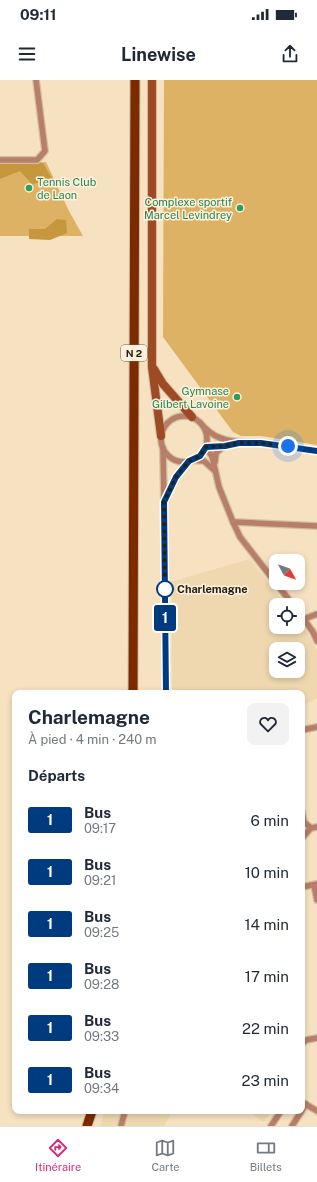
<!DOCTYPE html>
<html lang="fr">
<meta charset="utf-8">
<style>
:root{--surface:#fff;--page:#f2f2f3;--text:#1f2937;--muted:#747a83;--line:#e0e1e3;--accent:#db2777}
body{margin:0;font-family:"Public Sans",sans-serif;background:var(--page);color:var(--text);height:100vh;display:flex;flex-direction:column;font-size:15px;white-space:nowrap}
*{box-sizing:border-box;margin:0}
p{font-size:13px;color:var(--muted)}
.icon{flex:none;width:22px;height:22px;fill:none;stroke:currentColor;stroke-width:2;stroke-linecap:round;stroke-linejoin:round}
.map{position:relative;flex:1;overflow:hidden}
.drawer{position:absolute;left:12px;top:610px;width:293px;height:424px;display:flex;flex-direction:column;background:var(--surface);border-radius:8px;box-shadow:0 2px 6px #0003}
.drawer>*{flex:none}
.badge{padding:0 8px;border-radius:3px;font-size:14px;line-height:26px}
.needle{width:26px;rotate:130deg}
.fabs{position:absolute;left:269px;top:474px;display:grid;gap:8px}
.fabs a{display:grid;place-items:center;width:36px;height:36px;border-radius:8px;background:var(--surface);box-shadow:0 2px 6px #0003;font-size:20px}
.you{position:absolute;width:20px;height:20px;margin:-10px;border:3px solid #fff;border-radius:50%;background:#1a73e8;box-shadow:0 0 0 6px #1a73e833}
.map>.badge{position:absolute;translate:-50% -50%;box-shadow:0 0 0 2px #fff}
h2{padding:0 16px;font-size:15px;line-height:36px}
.round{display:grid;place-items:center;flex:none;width:42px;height:42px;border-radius:8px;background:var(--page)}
.head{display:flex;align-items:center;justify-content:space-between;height:68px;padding:0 16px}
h1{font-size:19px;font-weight:700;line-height:30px}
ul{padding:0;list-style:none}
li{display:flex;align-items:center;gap:12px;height:52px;padding:0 16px}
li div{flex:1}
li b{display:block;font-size:15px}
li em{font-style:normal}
li .badge{min-width:44px;font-weight:700;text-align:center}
.status{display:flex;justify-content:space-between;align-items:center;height:28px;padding:0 20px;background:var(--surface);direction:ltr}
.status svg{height:11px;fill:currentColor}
header{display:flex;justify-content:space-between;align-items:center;height:52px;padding:0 16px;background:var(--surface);font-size:18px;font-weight:700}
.dock{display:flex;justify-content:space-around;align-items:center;height:56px;border-top:1px solid var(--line);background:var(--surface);font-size:11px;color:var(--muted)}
.dock a{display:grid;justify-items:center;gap:2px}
.dock .current{color:var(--accent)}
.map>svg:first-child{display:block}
.built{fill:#efd8b0;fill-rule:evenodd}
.green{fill:#ddb265}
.forest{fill:#c6973c}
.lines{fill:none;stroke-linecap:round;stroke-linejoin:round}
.street-casing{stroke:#d1bfa2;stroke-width:8}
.secondary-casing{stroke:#d1bfa2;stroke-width:10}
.primary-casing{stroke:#d1bfa2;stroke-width:11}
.street{stroke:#b97e67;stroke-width:5.5}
.secondary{stroke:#9e4a25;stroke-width:8}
.primary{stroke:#7c2b00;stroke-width:9}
.line-casing{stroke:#fff;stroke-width:9}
.line{stroke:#003b80;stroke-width:6}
.walk{stroke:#272013;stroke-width:4;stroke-dasharray:0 7.2}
.leisure-dot{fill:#2e9e5b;stroke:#fdf1dd;stroke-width:1.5}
.stop-dot{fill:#fff;stroke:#003b80;stroke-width:2}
.labels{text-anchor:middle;stroke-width:3;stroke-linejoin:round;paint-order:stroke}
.shield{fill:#fdf1dd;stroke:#675f50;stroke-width:1}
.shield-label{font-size:10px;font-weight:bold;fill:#272013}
.leisure-label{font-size:11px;fill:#27864d;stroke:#fdf1dd;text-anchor:end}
.stop-label{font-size:11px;font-weight:bold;fill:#272013;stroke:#fdf1dd;text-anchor:start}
</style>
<div class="status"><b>09:11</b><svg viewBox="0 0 49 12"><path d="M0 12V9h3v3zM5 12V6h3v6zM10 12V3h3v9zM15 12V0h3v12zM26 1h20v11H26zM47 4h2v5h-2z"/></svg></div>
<header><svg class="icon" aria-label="menu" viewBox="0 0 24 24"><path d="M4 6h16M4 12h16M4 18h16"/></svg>Linewise<svg class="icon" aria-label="share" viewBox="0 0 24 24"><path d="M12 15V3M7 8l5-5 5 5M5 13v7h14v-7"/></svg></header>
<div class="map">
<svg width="317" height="1046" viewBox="0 0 317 1046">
<rect width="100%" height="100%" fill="#f6e2c1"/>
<!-- built -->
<g class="built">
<path d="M250,479L286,525H276V547H298V540L308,553L317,571V619L313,620V621L302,624V613H172V510L170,502ZM276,569H298V591H276Z"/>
<path d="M105,1031H173L164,1046H100Z"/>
<path d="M247,1031H271L264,1042Z"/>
</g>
<!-- green -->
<g class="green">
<path d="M164,0H317V365L261,356H241L233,352L163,257Z"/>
<path d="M46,82L69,131L83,156H0V84Z"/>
</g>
<!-- forest -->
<g class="forest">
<path d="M43,83L53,100L32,104L20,91L0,99V84Z"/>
<path d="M57,139L66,140L67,153L50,160L29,159V149H45Z"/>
</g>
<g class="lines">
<!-- street casing -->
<g class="street-casing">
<g id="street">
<path d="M0,80H37L45,71L36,0"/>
<circle cx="184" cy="359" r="23"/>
<path d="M205,348C222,365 242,361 264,363C282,365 299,368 317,371"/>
<path d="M206,367L225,366L235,364"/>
<path d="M163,368L165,478L166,613"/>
<path d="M205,369L209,372L212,376L219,407L233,442L240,457L293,525"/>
<path d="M193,380L204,381L215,391"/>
<path d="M215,382L216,373L224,366"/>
<path d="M165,421L176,397L189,381"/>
<path d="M233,442L317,446"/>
<path d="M298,531L313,552L317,561"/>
<path d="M304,539L317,534"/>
<path d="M302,650L317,647"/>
<path d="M302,732L304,742L311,748"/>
<path d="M302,758L311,748L317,747"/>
<path d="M314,805L317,820"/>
<path d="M302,807L317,804"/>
<path d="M302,964L306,960L317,958"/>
<path d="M302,1022L317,1031"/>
<path d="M121,1046L125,1031"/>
<path d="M271,1046L281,1031"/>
<path d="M292,1046L306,1024"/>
</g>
</g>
<!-- secondary casing -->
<g class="secondary-casing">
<g id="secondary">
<path d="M152,0V287L161,356"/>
<path d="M154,289L163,304L192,337"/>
</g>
</g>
<!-- primary casing -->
<g class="primary-casing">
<g id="primary">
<path d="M133,613L135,0"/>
<path d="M87,1046L92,1031"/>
</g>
</g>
<!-- street -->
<use href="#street" class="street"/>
<!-- secondary -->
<use href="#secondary" class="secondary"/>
<!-- primary -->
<use href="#primary" class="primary"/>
</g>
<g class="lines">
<!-- line casing -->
<g class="line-casing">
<path id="line" d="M166,613L164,422L176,397L189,381L200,376L206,367L225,366L239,363H261L317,371"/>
</g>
<!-- line -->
<use href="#line" class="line"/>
<!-- walk -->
<path class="walk" d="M165,509L164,422L176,397L189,381L200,376L206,367L225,366L239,363H261L288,366"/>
</g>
<!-- markers -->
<g class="leisure-dot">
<circle cx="29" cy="108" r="4"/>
<circle cx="240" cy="128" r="4"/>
<circle cx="237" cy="317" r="4"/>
</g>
<circle class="stop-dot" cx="165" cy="509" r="8"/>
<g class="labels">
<!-- shield labels -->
<rect class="shield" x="121" y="265" width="26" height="16" rx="3"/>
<g class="shield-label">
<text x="134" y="277">N 2</text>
</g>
<!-- leisure labels -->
<g class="leisure-label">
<text x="37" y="106" text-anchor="start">Tennis Club<tspan x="37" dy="13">de Laon</tspan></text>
<text x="232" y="126">Complexe sportif<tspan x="232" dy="13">Marcel Levindrey</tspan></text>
<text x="229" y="315">Gymnase<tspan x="229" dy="13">Gilbert Lavoine</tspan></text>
</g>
<!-- stop labels -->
<g class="stop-label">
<text x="177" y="513">Charlemagne</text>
</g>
</g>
</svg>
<div class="fabs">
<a><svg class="needle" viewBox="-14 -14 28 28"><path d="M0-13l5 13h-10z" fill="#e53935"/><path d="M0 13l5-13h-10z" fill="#747a83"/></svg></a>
<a><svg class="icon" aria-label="locate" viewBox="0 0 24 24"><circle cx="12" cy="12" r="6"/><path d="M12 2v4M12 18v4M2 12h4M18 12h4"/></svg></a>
<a><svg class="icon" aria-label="layers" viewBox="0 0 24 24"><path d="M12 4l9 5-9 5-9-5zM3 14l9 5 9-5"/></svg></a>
</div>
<div class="you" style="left:288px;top:366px"></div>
<b class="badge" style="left:165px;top:538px;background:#003b80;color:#fff">1</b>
<section class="drawer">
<div class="head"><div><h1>Charlemagne</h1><p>À pied · 4 min · 240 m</p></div><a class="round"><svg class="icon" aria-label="heart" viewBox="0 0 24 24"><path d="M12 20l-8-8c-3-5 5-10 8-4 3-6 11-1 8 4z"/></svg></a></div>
<h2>Départs</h2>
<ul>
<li><span class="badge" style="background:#003b80;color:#fff">1</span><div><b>Bus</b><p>09:17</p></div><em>6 min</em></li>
<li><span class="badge" style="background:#003b80;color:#fff">1</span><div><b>Bus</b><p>09:21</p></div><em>10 min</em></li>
<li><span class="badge" style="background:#003b80;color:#fff">1</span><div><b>Bus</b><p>09:25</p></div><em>14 min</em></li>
<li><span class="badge" style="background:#003b80;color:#fff">1</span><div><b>Bus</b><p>09:28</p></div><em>17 min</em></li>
<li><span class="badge" style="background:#003b80;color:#fff">1</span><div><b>Bus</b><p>09:33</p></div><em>22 min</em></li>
<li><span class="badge" style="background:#003b80;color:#fff">1</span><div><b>Bus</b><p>09:34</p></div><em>23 min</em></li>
</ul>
</section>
</div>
<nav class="dock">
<a class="current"><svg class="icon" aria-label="directions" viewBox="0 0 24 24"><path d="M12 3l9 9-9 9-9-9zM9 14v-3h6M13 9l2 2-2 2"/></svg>Itinéraire</a>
<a><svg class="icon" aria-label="map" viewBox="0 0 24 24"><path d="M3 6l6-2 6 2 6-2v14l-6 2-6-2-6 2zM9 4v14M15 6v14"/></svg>Carte</a>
<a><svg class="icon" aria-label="tickets" viewBox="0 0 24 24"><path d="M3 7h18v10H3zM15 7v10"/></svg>Billets</a>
</nav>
